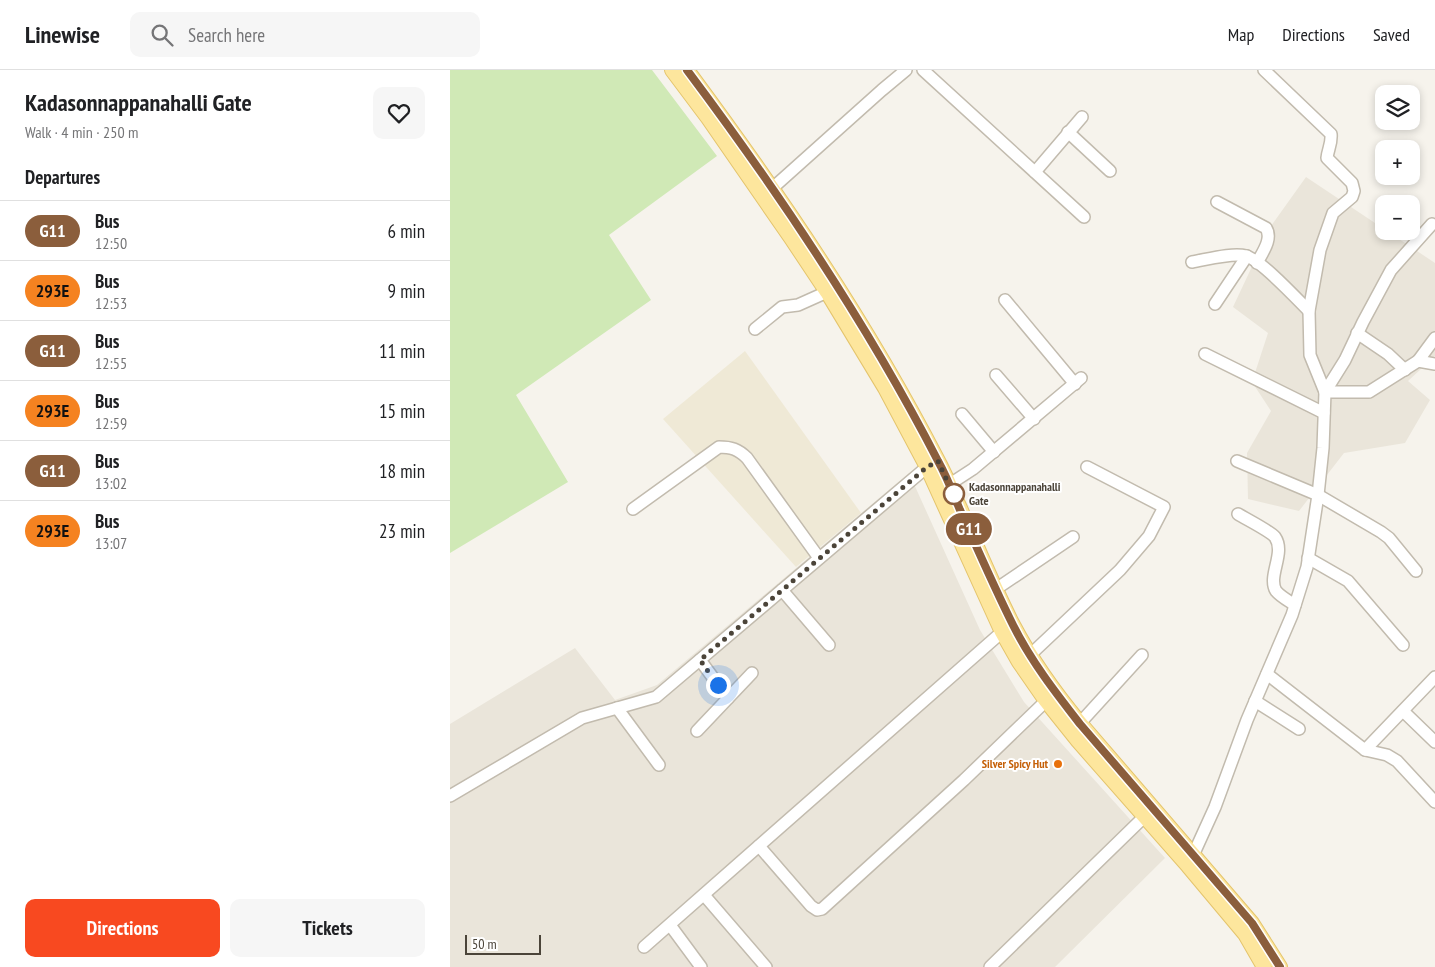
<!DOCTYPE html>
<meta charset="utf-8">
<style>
:root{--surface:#fff;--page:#f6f6f6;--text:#202124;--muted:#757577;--line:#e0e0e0;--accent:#f84920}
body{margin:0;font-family:"PT Sans Narrow",sans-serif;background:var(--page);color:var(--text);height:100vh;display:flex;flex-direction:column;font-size:19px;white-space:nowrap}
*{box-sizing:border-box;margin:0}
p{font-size:16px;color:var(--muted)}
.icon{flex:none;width:28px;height:28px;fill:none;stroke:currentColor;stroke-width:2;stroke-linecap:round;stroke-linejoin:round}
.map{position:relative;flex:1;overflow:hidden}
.drawer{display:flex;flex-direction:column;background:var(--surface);width:450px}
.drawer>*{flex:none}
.badge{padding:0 10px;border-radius:16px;font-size:18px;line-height:32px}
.fabs{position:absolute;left:925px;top:15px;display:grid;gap:10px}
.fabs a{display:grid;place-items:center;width:45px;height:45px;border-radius:10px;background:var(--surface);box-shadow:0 2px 8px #0003;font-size:25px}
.scale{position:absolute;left:15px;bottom:12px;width:76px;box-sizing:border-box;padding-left:5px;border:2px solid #4b4439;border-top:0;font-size:14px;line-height:18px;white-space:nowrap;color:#4b4439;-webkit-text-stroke:4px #fff;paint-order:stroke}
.you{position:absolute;width:25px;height:25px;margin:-12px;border:4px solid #fff;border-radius:50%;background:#1a73e8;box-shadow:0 0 0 8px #1a73e833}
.map>.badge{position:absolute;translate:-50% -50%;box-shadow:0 0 0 2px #fff}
h2{padding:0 25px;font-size:19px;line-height:45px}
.round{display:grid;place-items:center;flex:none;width:52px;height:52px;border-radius:10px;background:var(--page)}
.headline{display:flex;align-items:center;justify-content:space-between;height:85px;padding:0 25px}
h1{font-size:24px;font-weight:800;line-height:38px}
.button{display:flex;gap:10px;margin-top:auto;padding:10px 25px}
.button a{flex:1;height:58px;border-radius:10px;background:var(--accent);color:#fff;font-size:20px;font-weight:800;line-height:58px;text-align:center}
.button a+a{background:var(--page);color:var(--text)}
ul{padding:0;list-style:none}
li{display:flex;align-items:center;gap:15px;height:60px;padding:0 25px;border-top:1px solid var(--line)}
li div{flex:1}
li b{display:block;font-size:19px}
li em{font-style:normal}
li .badge{min-width:55px;font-weight:700;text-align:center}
header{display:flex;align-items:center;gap:30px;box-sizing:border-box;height:70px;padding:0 25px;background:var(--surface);border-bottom:1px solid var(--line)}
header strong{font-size:24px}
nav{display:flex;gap:28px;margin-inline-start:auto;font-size:18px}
.search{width:350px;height:45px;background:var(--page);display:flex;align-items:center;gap:12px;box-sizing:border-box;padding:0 18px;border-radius:10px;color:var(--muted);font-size:19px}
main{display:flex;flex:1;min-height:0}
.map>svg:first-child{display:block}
.residential{fill:#eae5da}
.education{fill:#efe9d6}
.green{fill:#d0e9b6}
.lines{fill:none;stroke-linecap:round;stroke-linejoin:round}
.minor-casing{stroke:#c2bbae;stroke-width:14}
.major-casing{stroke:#e4c46c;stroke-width:16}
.minor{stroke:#fff;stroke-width:11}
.major{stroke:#fde69d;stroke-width:14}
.line-casing{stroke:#fff;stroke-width:11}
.line{stroke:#8b5e3c;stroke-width:8}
.walk{stroke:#4b4439;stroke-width:5;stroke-dasharray:0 9}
.stop-dot{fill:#fff;stroke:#8b5e3c;stroke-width:2.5}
.food-dot{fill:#e8710a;stroke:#fff;stroke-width:2}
.labels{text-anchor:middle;stroke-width:4;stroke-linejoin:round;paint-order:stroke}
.stop-label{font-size:12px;font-weight:bold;fill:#4b4439;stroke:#fff;text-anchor:start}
.food-label{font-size:12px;font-weight:bold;fill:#c56008;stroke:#fff;text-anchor:end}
</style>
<header>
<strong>Linewise</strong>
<div class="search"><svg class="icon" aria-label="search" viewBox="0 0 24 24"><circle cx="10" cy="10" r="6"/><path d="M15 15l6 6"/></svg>Search here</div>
<nav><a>Map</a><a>Directions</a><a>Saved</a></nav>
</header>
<main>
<section class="drawer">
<div class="headline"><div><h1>Kadasonnappanahalli Gate</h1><p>Walk · 4 min · 250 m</p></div><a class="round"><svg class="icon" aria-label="heart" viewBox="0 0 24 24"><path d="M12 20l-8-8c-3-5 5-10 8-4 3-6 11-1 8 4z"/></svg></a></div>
<h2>Departures</h2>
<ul>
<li><span class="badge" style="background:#8b5e3c;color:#fff">G11</span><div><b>Bus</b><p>12:50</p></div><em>6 min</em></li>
<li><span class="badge" style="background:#f58220;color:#111">293E</span><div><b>Bus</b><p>12:53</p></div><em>9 min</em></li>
<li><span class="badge" style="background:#8b5e3c;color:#fff">G11</span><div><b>Bus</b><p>12:55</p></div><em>11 min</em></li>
<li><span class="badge" style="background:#f58220;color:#111">293E</span><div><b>Bus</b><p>12:59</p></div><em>15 min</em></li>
<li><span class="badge" style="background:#8b5e3c;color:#fff">G11</span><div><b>Bus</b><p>13:02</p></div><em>18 min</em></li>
<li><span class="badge" style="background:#f58220;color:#111">293E</span><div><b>Bus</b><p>13:07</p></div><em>23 min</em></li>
</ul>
<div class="button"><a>Directions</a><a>Tickets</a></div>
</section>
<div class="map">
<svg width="985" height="897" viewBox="0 0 985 897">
<rect width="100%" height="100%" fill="#f6f3ec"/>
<!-- residential -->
<g class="residential">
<path d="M856,107L934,159V161H937L985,193V286L958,311L980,330L955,373L894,383L849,441L798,429L797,383L821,341L802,312L818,263L783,237L821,156Z"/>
<path d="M459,403L530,560L574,632L715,788L605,897H0V654L125,578L165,630L207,615Z"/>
</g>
<!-- education -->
<path class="education" d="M295,281L411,443L346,497L213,349Z"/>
<!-- green -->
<path class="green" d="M0,0H202L267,86L159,165L201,230L66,325L118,412L0,483Z"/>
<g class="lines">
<!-- minor casing -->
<g class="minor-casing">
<g id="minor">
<path d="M473,0L634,147"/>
<path d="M618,62L660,101"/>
<path d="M585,102L632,47"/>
<path d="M317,123L432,20L456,0"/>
<path d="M767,132L816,158C823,169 812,183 807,193"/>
<path d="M742,192C755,190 783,182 796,186C811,190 846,228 859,241"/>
<path d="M555,230L625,314"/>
<path d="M765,234L797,186"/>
<path d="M305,259L332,237L348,235L377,222"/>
<path d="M907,263L938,284L955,300"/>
<path d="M755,284L874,343"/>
<path d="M968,291L985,268"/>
<path d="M546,305L584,349"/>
<path d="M875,322L895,290L913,252L941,200L982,154"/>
<path d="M875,322H919L968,291L985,294"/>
<path d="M512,344L544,382"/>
<path d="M787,391L868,425L931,462L939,468L966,501"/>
<path d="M500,414L523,399L631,308"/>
<path d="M183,439L269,377C281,377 288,379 297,388L369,488"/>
<path d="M788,444C796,449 820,461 825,467C836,483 817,506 826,521C831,527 839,531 845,535"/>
<path d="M858,488L898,511L953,575"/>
<path d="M546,519L623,467"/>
<path d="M332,520L379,575"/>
<path d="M575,589L580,585L670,500L699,466L714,437L637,397"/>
<path d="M250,590L278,628"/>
<path d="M817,604L915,680L985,607"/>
<path d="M805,631L849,659"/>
<path d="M167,638L209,695"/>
<path d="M953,641L985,672"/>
<path d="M630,653L692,585"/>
<path d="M247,661L302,603"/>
<path d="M915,680L937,685L947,691L985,732"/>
<path d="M0,726L132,648L206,627L477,397L483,394"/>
<path d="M309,776L361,836L367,840L372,839L514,710L596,631"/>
<path d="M740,792L765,737L797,650L842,545L857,497L868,425L873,378L875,322L860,285L859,241L870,180L883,143L902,127L904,121L902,113L877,88C878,79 882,73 881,64L814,0"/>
<path d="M254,825L316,897"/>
<path d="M220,855L251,897"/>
<path d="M194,877L552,562"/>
<path d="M540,897L694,747"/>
</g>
</g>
<!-- major casing -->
<g class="major-casing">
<g id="major">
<path d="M222,0L258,48L341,168L377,222L435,318L477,397L552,562L569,592L596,631L628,671L738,796L795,864L814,897"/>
<path d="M237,0C329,124 417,253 488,391C496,406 502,421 509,436C527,476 543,516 563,555C582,591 605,623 630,653L802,853L830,897"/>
</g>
</g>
<!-- minor -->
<use href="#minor" class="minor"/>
<!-- major -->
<use href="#major" class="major"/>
</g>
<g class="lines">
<!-- line casing -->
<g class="line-casing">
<path id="line" d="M237,0C330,124 417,253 488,391C497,407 503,423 510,440C527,478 544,517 563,555C581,591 605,622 630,654L802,853L830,897"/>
</g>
<!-- line -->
<use href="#line" class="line"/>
<!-- walk -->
<path class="walk" d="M268,615L250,590L477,397L488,391L504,426V424"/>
</g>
<!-- markers -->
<circle class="stop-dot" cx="504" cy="424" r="10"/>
<circle class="food-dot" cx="608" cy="694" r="5"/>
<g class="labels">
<!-- stop labels -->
<g class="stop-label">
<text x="519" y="421">Kadasonnappanahalli<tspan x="519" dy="14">Gate</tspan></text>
</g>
<!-- food labels -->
<g class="food-label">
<text x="598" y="698">Silver Spicy Hut</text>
</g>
</g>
</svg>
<div class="fabs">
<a><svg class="icon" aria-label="layers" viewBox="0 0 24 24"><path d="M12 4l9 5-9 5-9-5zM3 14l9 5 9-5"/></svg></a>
<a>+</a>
<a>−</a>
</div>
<div class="scale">50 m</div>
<div class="you" style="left:268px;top:615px"></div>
<b class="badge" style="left:519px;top:459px;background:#8b5e3c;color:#fff">G11</b>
</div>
</main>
